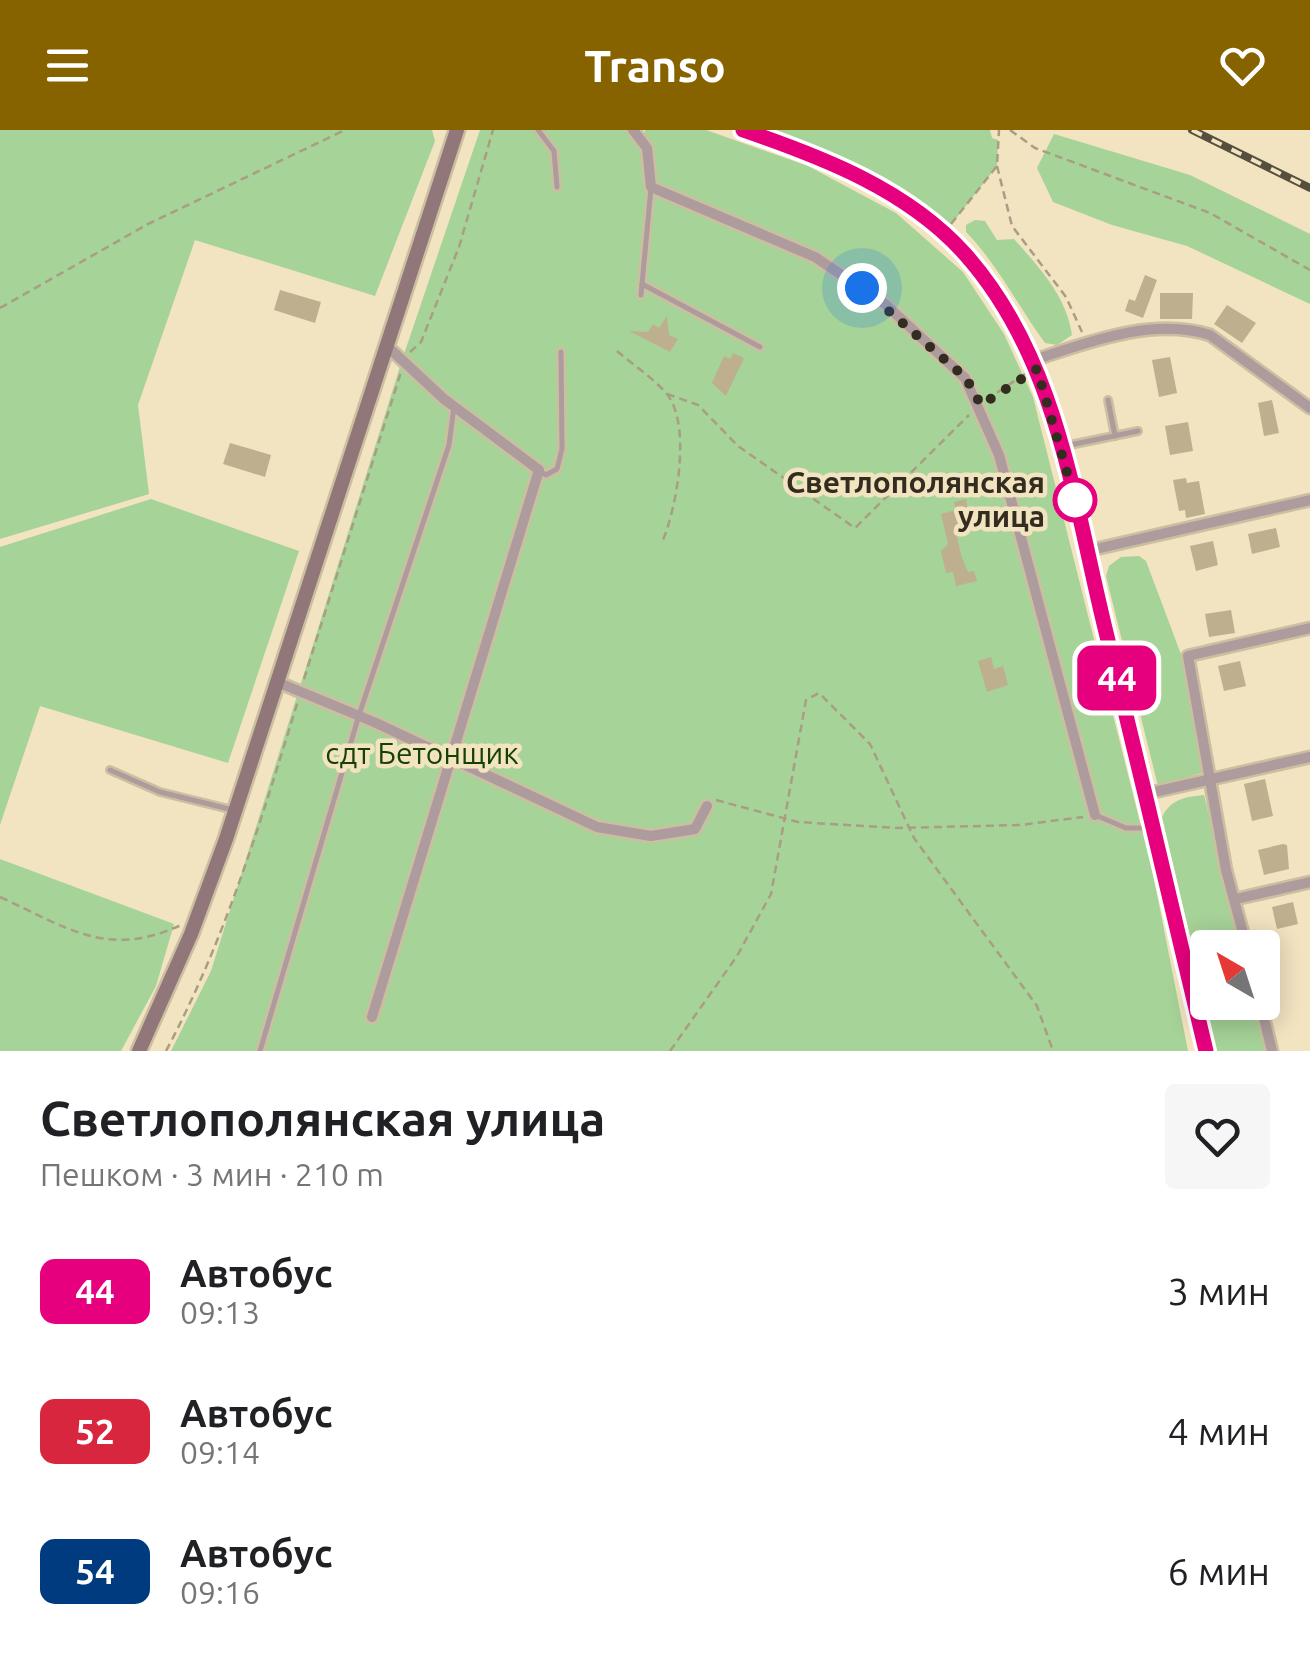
<!DOCTYPE html>
<html lang="ru">
<meta charset="utf-8">
<style>
:root{--surface:#fff;--page:#f6f6f6;--text:#202124;--muted:#757577;--accent:#876300}
body{margin:0;font-family:Ubuntu,sans-serif;background:var(--page);color:var(--text);height:100vh;display:flex;flex-direction:column;font-size:38px;white-space:nowrap}
*{box-sizing:border-box;margin:0}
p{font-size:32px;color:var(--muted)}
.icon{flex:none;width:55px;height:55px;fill:none;stroke:currentColor;stroke-width:2;stroke-linecap:round;stroke-linejoin:round}
.map{position:relative;height:921px;overflow:hidden}
.sheet{display:flex;flex-direction:column;background:var(--surface);flex:1}
.sheet>*{flex:none}
.badge{padding:0 20px;border-radius:15px;font-size:35px;line-height:65px}
.needle{width:65px;rotate:321deg}
.fabs{position:absolute;left:1190px;top:800px;display:grid;gap:20px}
.fabs a{display:grid;place-items:center;width:90px;height:90px;border-radius:10px;background:var(--surface);box-shadow:0 5px 25px #0003;font-size:50px}
.you{position:absolute;width:50px;height:50px;margin:-25px;border:8px solid #fff;border-radius:50%;background:#1a73e8;box-shadow:0 0 0 15px #1a73e833}
.map>.badge{position:absolute;translate:-50% -50%;box-shadow:0 0 0 5px #fff}
.round{display:grid;place-items:center;flex:none;width:105px;height:105px;border-radius:10px;background:var(--page)}
.summary{display:flex;align-items:center;justify-content:space-between;height:170px;padding:0 40px}
h1{font-size:48px;font-weight:700;line-height:75px}
ul{padding:0;list-style:none}
li{display:flex;align-items:center;gap:30px;height:140px;padding:0 40px}
li div{flex:1}
li b{display:block;font-size:38px}
li em{font-style:normal}
li .badge{min-width:110px;font-weight:700;text-align:center}
header{display:flex;justify-content:space-between;align-items:center;height:130px;padding:0 40px;background:var(--accent);color:#fff;font-size:45px;font-weight:700}
.map>svg:first-child{display:block}
.green{fill:#a6d397}
.building{fill:#beaf8f}
.lines{fill:none;stroke-linecap:round;stroke-linejoin:round}
.service-casing{stroke:#ccbfa1;stroke-width:10}
.minor-casing{stroke:#ccbfa1;stroke-width:15}
.tertiary-casing{stroke:#ccbfa1;stroke-width:18}
.secondary-casing{stroke:#ccbfa1;stroke-width:19}
.path{stroke:#a99d83;stroke-width:2.5;stroke-dasharray:8 5;stroke-linecap:butt}
.service{stroke:#ad9b9d;stroke-width:5}
.minor{stroke:#ad9b9d;stroke-width:10}
.tertiary{stroke:#ad9b9d;stroke-width:12}
.secondary{stroke:#91777a;stroke-width:14}
.rail-casing{stroke:#564f3e;stroke-width:8}
.rail{stroke:#f2e3c1;stroke-width:4;stroke-dasharray:11;stroke-linecap:butt}
.line-casing{stroke:#fff;stroke-width:22}
.line{stroke:#e6007e;stroke-width:15}
.walk{stroke:#332d20;stroke-width:10;stroke-dasharray:0 18}
.stop-dot{fill:#fff;stroke:#e6007e;stroke-width:5}
.labels{text-anchor:middle;stroke-width:9;stroke-linejoin:round;paint-order:stroke}
.stop-label{font-size:30px;font-weight:bold;fill:#332d20;stroke:#f2e3c1;text-anchor:end}
.park-label{font-size:30px;fill:#164201;stroke:#f2e3c1}
</style>
<header><svg class="icon" aria-label="menu" viewBox="0 0 24 24"><path d="M4 6h16M4 12h16M4 18h16"/></svg>Transo<svg class="icon" aria-label="heart" viewBox="0 0 24 24"><path d="M12 20l-8-8c-3-5 5-10 8-4 3-6 11-1 8 4z"/></svg></header>
<div class="map">
<svg width="1310" height="921" viewBox="0 0 1310 921">
<rect width="100%" height="100%" fill="#f2e3c1"/>
<!-- green -->
<g class="green">
<path d="M0,0H432L435,11L375,166L195,110L138,275L149,364L0,409Z"/>
<path d="M480,0H625L643,15L645,0H706L808,36L896,83L963,142L1004,204L1033,267L1153,744L1188,921H171L211,841L403,227Z"/>
<path d="M771,0H990L992,8L998,10L997,36L950,96C895,53 837,22 771,0Z"/>
<path d="M1054,4L1190,45L1310,104V174L1187,116L1112,95L1053,72L1037,38Z"/>
<path d="M975,90L985,91L997,110L1014,109C1039,137 1067,167 1072,205L1057,215L1045,213C1017,175 999,136 966,102V95Z"/>
<path d="M151,369L299,421L228,633L40,576L0,695V417Z"/>
<path d="M1139,426L1146,431L1182,527L1205,642L1158,656L1106,446L1109,436L1121,427Z"/>
<path d="M1204,665L1241,817L1208,818V872L1254,873L1265,921H1216L1162,687C1171,669 1185,667 1204,665Z"/>
<path d="M0,729L174,794L156,856L121,921H0Z"/>
</g>
<!-- building -->
<g class="building">
<path d="M1145,145L1157,150L1143,188L1125,181L1129,169L1135,171Z"/>
<path d="M280,160L321,172L315,193L274,180Z"/>
<path d="M1160,163H1193L1192,189H1160Z"/>
<path d="M1227,175L1256,193L1242,213L1214,194Z"/>
<path d="M667,186L669,205L678,209L670,222L629,201L648,202L653,194L659,198Z"/>
<path d="M733,223L744,228L726,266L712,253L724,226L730,229Z"/>
<path d="M1170,227L1177,263L1159,267L1152,230Z"/>
<path d="M1272,270L1279,303L1264,306L1258,273Z"/>
<path d="M1188,292L1193,321L1170,325L1165,296Z"/>
<path d="M230,313L271,325L265,347L223,334Z"/>
<path d="M1186,348L1187,353L1199,351L1205,384L1186,388L1185,380L1179,381L1173,350Z"/>
<path d="M966,369L970,400L956,403L962,428L968,442L974,441L977,451L956,456L953,442L946,443L941,421L948,414L941,384L956,380L954,372Z"/>
<path d="M1276,398L1280,417L1252,424L1248,404Z"/>
<path d="M1213,411L1218,435L1196,441L1190,416Z"/>
<path d="M1231,480L1235,503L1209,507L1205,484Z"/>
<path d="M991,527L994,539L1003,536L1008,555L987,562L978,531Z"/>
<path d="M1240,531L1246,556L1224,561L1218,536Z"/>
<path d="M1265,649L1273,686L1252,691L1244,654Z"/>
<path d="M1283,714L1287,715L1289,739L1264,745L1258,720Z"/>
<path d="M1293,772L1298,794L1277,799L1272,777Z"/>
</g>
<g class="lines">
<!-- service casing -->
<g class="service-casing">
<g id="service">
<path d="M538,0L554,21L557,57"/>
<path d="M642,154L760,217"/>
<path d="M641,165L651,58"/>
<path d="M1108,270L1115,306"/>
<path d="M1065,316L1138,301"/>
<path d="M541,342L546,345L557,339L562,319L561,222"/>
<path d="M110,640L160,662L233,680"/>
<path d="M1095,685L1126,698H1150"/>
<path d="M260,921L359,585L449,315L454,277"/>
</g>
</g>
<!-- minor casing -->
<g class="minor-casing">
<g id="minor">
<path d="M633,0L647,18L651,57L815,127L885,174L965,248L999,325L1095,685"/>
<path d="M1034,230C1089,212 1152,187 1210,205L1310,278"/>
<path d="M1087,421L1310,370"/>
<path d="M277,552L374,592L597,697L651,706L695,699L707,676"/>
<path d="M1145,664L1310,627"/>
<path d="M1236,769L1310,752"/>
<path d="M1247,818L1226,740L1188,526L1310,498"/>
<path d="M1260,872L1272,921"/>
<path d="M372,887L539,340L444,269L387,216"/>
</g>
</g>
<!-- tertiary casing -->
<g class="tertiary-casing">
<path id="tertiary" d="M743,0C822,27 908,60 965,124C1061,231 1077,382 1110,516C1142,651 1174,786 1206,921"/>
</g>
<!-- secondary casing -->
<g class="secondary-casing">
<path id="secondary" d="M139,921L191,804L226,709L457,0"/>
</g>
<!-- path -->
<g class="path">
<path d="M1010,0L1035,18L1210,83L1310,140"/>
<path d="M997,36L1012,96L1066,167L1082,202"/>
<path d="M951,94L997,36L999,0"/>
<path d="M0,178L148,94L345,0"/>
<path d="M617,221C632,234 652,247 666,263C692,293 677,376 663,410"/>
<path d="M410,222L421,212L459,117L493,0"/>
<path d="M667,264L698,275L738,316L855,398L969,285"/>
<path d="M986,270L1025,244"/>
<path d="M304,549L401,242"/>
<path d="M716,670L798,692L897,698L1020,695L1083,687"/>
<path d="M0,767C68,798 107,829 181,795"/>
<path d="M166,921C225,810 261,691 298,571"/>
<path d="M670,921L737,826L771,764L806,570L819,563L870,614L914,708L1037,876L1053,921"/>
</g>
<!-- service -->
<use href="#service" class="service"/>
<!-- minor -->
<use href="#minor" class="minor"/>
<!-- tertiary -->
<use href="#tertiary" class="tertiary"/>
<!-- secondary -->
<use href="#secondary" class="secondary"/>
<!-- rail casing -->
<g class="rail-casing">
<path id="rail" d="M1192,0L1310,58"/>
</g>
<!-- rail -->
<use href="#rail" class="rail"/>
</g>
<g class="lines">
<!-- line casing -->
<g class="line-casing">
<path id="line" d="M743,0C822,27 908,60 965,124C1056,226 1073,366 1104,494C1139,636 1172,779 1206,921"/>
</g>
<!-- line -->
<use href="#line" class="line"/>
<!-- walk -->
<path class="walk" d="M862,158L966,248L981,275L1037,239L1075,370"/>
</g>
<!-- markers -->
<circle class="stop-dot" cx="1075" cy="370" r="20"/>
<g class="labels">
<!-- stop labels -->
<g class="stop-label">
<text x="1045" y="363">Светлополянская<tspan x="1045" dy="34">улица</tspan></text>
</g>
<!-- park labels -->
<g class="park-label">
<text x="422" y="634">сдт Бетонщик</text>
</g>
</g>
</svg>
<div class="fabs">
<a><svg class="needle" viewBox="-14 -14 28 28"><path d="M0-13l5 13h-10z" fill="#e53935"/><path d="M0 13l5-13h-10z" fill="#757577"/></svg></a>
</div>
<div class="you" style="left:862px;top:158px"></div>
<b class="badge" style="left:1117px;top:548px;background:#e6007e;color:#fff">44</b>
</div>
<section class="sheet">
<div class="summary"><div><h1>Светлополянская улица</h1><p>Пешком · 3 мин · 210 m</p></div><a class="round"><svg class="icon" aria-label="heart" viewBox="0 0 24 24"><path d="M12 20l-8-8c-3-5 5-10 8-4 3-6 11-1 8 4z"/></svg></a></div>
<ul>
<li><span class="badge" style="background:#e6007e;color:#fff">44</span><div><b>Автобус</b><p>09:13</p></div><em>3 мин</em></li>
<li><span class="badge" style="background:#d7263d;color:#fff">52</span><div><b>Автобус</b><p>09:14</p></div><em>4 мин</em></li>
<li><span class="badge" style="background:#003b80;color:#fff">54</span><div><b>Автобус</b><p>09:16</p></div><em>6 мин</em></li>
</ul>
</section>
